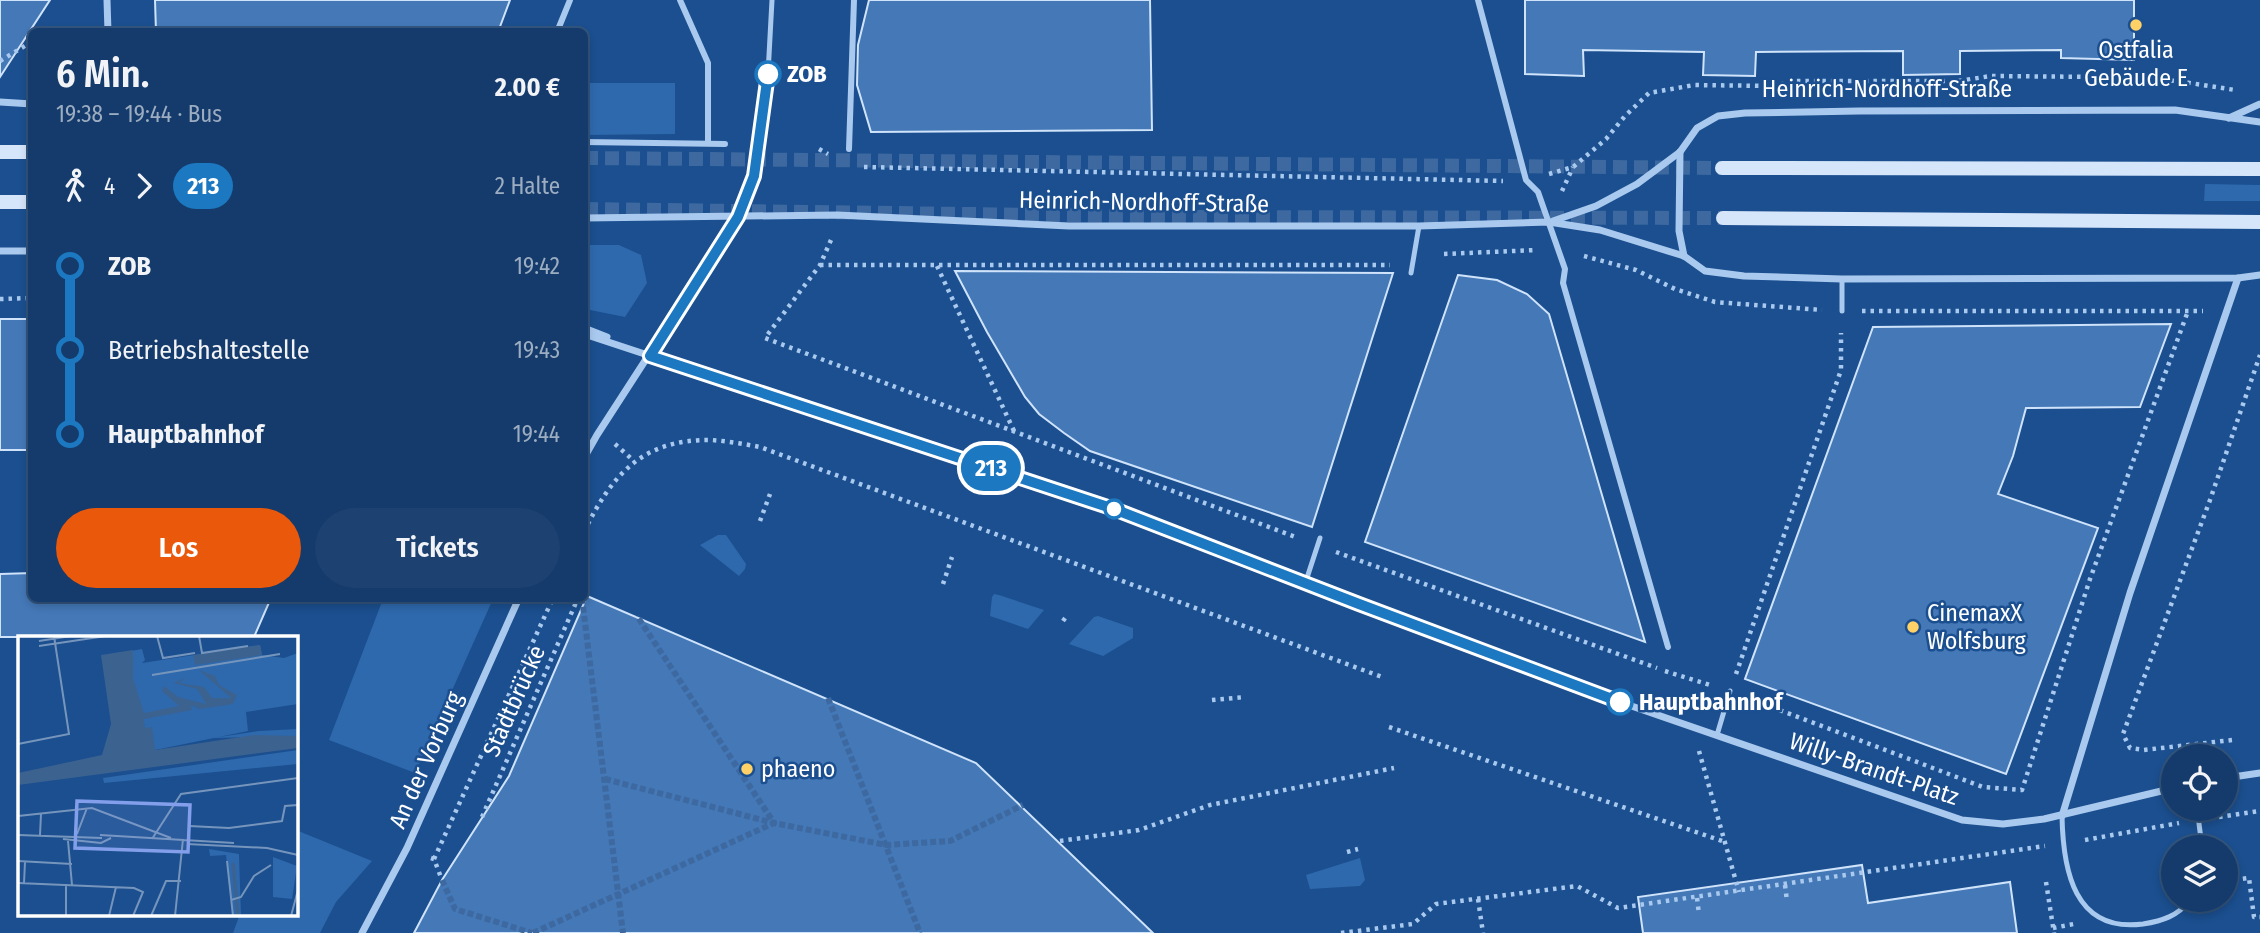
<!DOCTYPE html>
<html lang="de">
<meta charset="utf-8">
<style>
:root{--surface:#143b6b;--page:#1d4271;--text:#f1f3f6;--muted:#9dadc1;--line:#33557e;--accent:#ea580c}
body{margin:0;font-family:"Fira Sans Condensed",sans-serif;background:var(--page);color:var(--text);height:100vh;display:flex;flex-direction:column;font-size:26px;white-space:nowrap}
*{box-sizing:border-box;margin:0}
p{font-size:23px;color:var(--muted)}
.icon{flex:none;width:38px;height:38px;fill:none;stroke:currentColor;stroke-width:2;stroke-linecap:round;stroke-linejoin:round}
.map{position:relative;flex:1;overflow:hidden}
.side{position:absolute;left:28px;top:28px;width:560px;height:574px;display:flex;flex-direction:column;background:var(--surface);border-radius:10px;box-shadow:0 4px 10px #0003,0 0 0 2px var(--line)}
.side>*{flex:none}
.badge{padding:0 14px;border-radius:23px;font-size:24px;line-height:46px}
.buttons{position:absolute;left:2161px;top:744px;display:grid;gap:14px}
.buttons a{display:grid;place-items:center;width:77px;height:77px;border-radius:50%;background:var(--surface);box-shadow:0 4px 10px #0003,0 0 0 2px var(--line);font-size:35px}
.map>.badge{position:absolute;translate:-50% -50%;box-shadow:0 0 0 4px #fff}
.legs{display:flex;align-items:center;gap:10px;height:77px;padding:0 28px;font-size:23px}
.legs p{margin-inline-start:auto}
.headline{display:flex;align-items:center;justify-content:space-between;height:119px;padding:0 28px}
h1{font-size:38px;font-weight:600;line-height:52px}
.cta{display:flex;gap:14px;margin-top:auto;padding:14px 28px}
.cta a{flex:1;height:80px;border-radius:42px;background:var(--accent);color:#fff;font-size:28px;font-weight:600;line-height:80px;text-align:center}
.cta a+a{background:var(--page);color:var(--text)}
ul{padding:0 28px;list-style:none}
li{display:flex;align-items:center;gap:24px;height:84px;font-size:26px}
li i{display:grid;place-items:center;width:10px;height:100%;margin:0 9px;background:currentColor}
li i::after{content:'';width:18px;height:18px;margin:-9px;border:5px solid;border-radius:50%;background:var(--surface)}
li p{margin-inline-start:auto}
li:first-child i{background:linear-gradient(#0000 50%,currentColor 0)}
li:last-child i{background:linear-gradient(currentColor 50%,#0000 0)}
.map>svg:first-child{display:block}
.green{fill:#2e69ad}
.building{fill:#4478b7;stroke:#cfe3fa;stroke-width:2}
.lines{fill:none;stroke-linecap:round;stroke-linejoin:round}
.pedestrian-tunnel{stroke:#3d69a0;stroke-width:6;stroke-dasharray:6 3;stroke-linecap:butt}
.secondary-tunnel{stroke:#3d69a0;stroke-width:14;stroke-dasharray:14 7;stroke-linecap:butt}
.path{stroke:#a9c9ee;stroke-width:4.5;stroke-dasharray:3.5 5;stroke-linecap:butt}
.service{stroke:#a9c9ee;stroke-width:5}
.pedestrian{stroke:#a9c9ee;stroke-width:6}
.minor{stroke:#a9c9ee;stroke-width:7}
.secondary{stroke:#d6e6fa;stroke-width:14}
.line-1-casing{stroke:#fff;stroke-width:16}
.line-1{stroke:#1c78c0;stroke-width:10}
.poi-dot{fill:#ffd166;stroke:#1b4f8f;stroke-width:2.5}
.stop-1-dot{fill:#fff;stroke:#1c78c0;stroke-width:3.5}
.labels{text-anchor:middle;stroke-width:5;stroke-linejoin:round;paint-order:stroke}
.poi-label{font-size:24px;fill:#fff;stroke:#1b4f8f;text-anchor:start}
.stop-label{font-size:24px;font-weight:bold;fill:#fff;stroke:#1b4f8f;text-anchor:start}
.street-label{font-size:24px;fill:#fff;stroke:#1b4f8f}
.inset-river{fill:none;stroke:#3c6290;stroke-width:3.5}
.inset-road{fill:none;stroke:#7695bc;stroke-width:2}
.view{fill:#839eea;fill-opacity:0.15;stroke:#839eea;stroke-width:3.5}
.inset-edge{fill:none;stroke:#fff;stroke-width:3.5}
</style>
<div class="map">
<svg width="2260" height="933" viewBox="0 0 2260 933">
<rect width="100%" height="100%" fill="#1b4f8f"/>
<!-- green -->
<g class="green">
<path d="M585,83H675V134L585,135Z"/>
<path d="M2205,184L2260,185V201H2204Z"/>
<path d="M585,245H619L641,255L647,283L625,317L585,309Z"/>
<path d="M718,535H726L746,564L745,569L739,576L700,545Z"/>
<path d="M994,594L999,595L1044,610L1028,629L990,616L992,597Z"/>
<path d="M383,599H493L415,773L329,740Z"/>
<path d="M1098,616L1133,628V638L1103,656L1069,644L1094,617Z"/>
<path d="M296,830L372,861L336,902L320,933H233L240,914H296Z"/>
<path d="M1360,858L1365,880L1360,886L1310,889L1306,875Z"/>
</g>
<!-- building -->
<g class="building">
<path d="M0,0H50L0,77Z"/>
<path d="M155,0H510L498,32H156Z"/>
<path d="M869,0H1150L1152,130L871,132L857,85L858,45Z"/>
<path d="M1525,0H2134V60L2061,58V50L1960,51V74L1903,75V51L1756,52L1755,76L1703,75L1704,52L1583,50L1584,76L1525,74Z"/>
<path d="M955,271L1393,273L1312,527L1090,451L1064,433L1039,414L1025,397L987,332Z"/>
<path d="M1458,275L1497,280L1527,294L1549,314L1645,642L1365,542Z"/>
<rect x="0" y="319" width="32" height="131"/>
<path d="M2171,324L2140,407L2026,408L2013,456L1998,494L2098,528L2006,774L1745,679L1873,327Z"/>
<path d="M32,573V598H271L254,637H0V574Z"/>
<path d="M587,596L976,763L1153,933H414L442,880L509,776Z"/>
<path d="M1862,865L1868,903L2010,882L2017,933H1643L1638,897Z"/>
</g>
<g class="lines">
<!-- pedestrian-tunnel -->
<g class="pedestrian-tunnel">
<path d="M582,598L623,933"/>
<path d="M828,698L920,933"/>
<path d="M605,779L774,823L886,845L950,841L1023,805"/>
<path d="M442,880L455,909L532,933"/>
<path d="M533,933L774,823L637,616"/>
</g>
<!-- secondary-tunnel -->
<g class="secondary-tunnel">
<path d="M584,158L1722,168"/>
<path d="M584,209L1196,217L1723,218"/>
</g>
<!-- path -->
<g class="path">
<path d="M37,32V31"/>
<path d="M0,61L28,44L32,39"/>
<path d="M819,149L828,154"/>
<path d="M864,167L1503,181"/>
<path d="M1549,174L1573,167L1606,139L1625,116L1649,93L1694,85L1773,86L1796,81H1958L1991,76L2107,77L2177,81L2235,90"/>
<path d="M1562,191L1573,167"/>
<path d="M831,240L820,265L765,338L1298,538"/>
<path d="M1444,254L1536,250"/>
<path d="M1584,256L1636,270L1675,289L1715,302L1822,310"/>
<path d="M820,265H1390"/>
<path d="M937,266L1014,431"/>
<path d="M0,299L32,298"/>
<path d="M1862,311H2203"/>
<path d="M615,444L634,461"/>
<path d="M760,521L770,494"/>
<path d="M584,532C612,474 643,439 711,440C727,441 744,444 760,447L1382,677"/>
<path d="M1336,552L1657,668"/>
<path d="M943,584L952,557"/>
<path d="M1063,621L1066,617"/>
<path d="M1665,671L1710,685"/>
<path d="M1736,674L1841,370V333"/>
<path d="M1748,698L1983,787L2022,790L2090,579L2188,311"/>
<path d="M1212,700L1245,697"/>
<path d="M1389,727L1725,842"/>
<path d="M2232,740L2144,750L2130,748L2123,734L2210,500L2260,355"/>
<path d="M1699,751L1739,892"/>
<path d="M482,817L578,598"/>
<path d="M2219,817L2260,811"/>
<path d="M2085,840L2179,823"/>
<path d="M1060,841L1139,830L1210,805L1394,768"/>
<path d="M1347,852L1358,849"/>
<path d="M431,858L434,859L442,880"/>
<path d="M434,859L553,598"/>
<path d="M2226,881L2249,878L2254,917H2260"/>
<path d="M2046,882L2054,933"/>
<path d="M1785,885L1787,901"/>
<path d="M1697,898L1699,914"/>
<path d="M1478,899L1483,933"/>
<path d="M2053,928L2074,924"/>
<path d="M1341,933L1413,924L1436,904L1577,886L1618,908L2045,846"/>
</g>
<!-- service -->
<g class="service">
<path d="M738,217L754,176L768,74L772,0"/>
<path d="M1411,273L1419,226"/>
<path d="M1842,311V279"/>
<path d="M1305,584L1320,538"/>
<path d="M1717,735L1730,691"/>
<path d="M2197,808L2202,847"/>
<path d="M2062,816C2063,870 2074,933 2143,924C2162,921 2178,916 2190,900"/>
</g>
<!-- pedestrian -->
<g class="pedestrian">
<path d="M680,0L708,63V143"/>
<path d="M1478,0L1526,180L1538,192L1565,269L1563,283L1668,647"/>
<path d="M557,32L570,0"/>
<path d="M584,142L725,144"/>
<path d="M849,149L854,0"/>
</g>
<!-- minor -->
<g class="minor">
<path d="M107,0L108,32"/>
<path d="M0,102L32,104"/>
<path d="M2229,118L2260,104"/>
<path d="M1680,152L1679,231L1684,256"/>
<path d="M584,218L837,215L1069,226H1419L1549,222L1600,230L1684,256L1705,271L1744,276L1842,279L2238,278L2260,275"/>
<path d="M1553,221L1596,206L1637,184L1680,152L1697,128L1718,116L1745,113L1859,111L2175,110L2260,122"/>
<path d="M0,251H32"/>
<path d="M584,328L607,337"/>
<path d="M584,334L1114,509L1359,604L1617,701L1962,820L2003,824L2044,819L2174,788"/>
<path d="M584,458L597,435L738,217"/>
<path d="M2226,778L2260,773"/>
<path d="M2062,816L2130,593L2238,278"/>
<path d="M362,933L407,848L519,598"/>
</g>
<!-- secondary -->
<g class="secondary">
<path d="M0,152H32"/>
<path d="M1722,168L2260,169"/>
<path d="M0,202H31"/>
<path d="M1723,218L2260,222"/>
</g>
</g>
<g class="lines">
<!-- line-1 casing -->
<g class="line-1-casing">
<path id="line-1" d="M768,74L754,176L738,217L650,356L1114,509L1359,604L1620,702"/>
</g>
<!-- line-1 -->
<use href="#line-1" class="line-1"/>
</g>
<!-- markers -->
<g class="poi-dot">
<circle cx="2136" cy="25" r="7"/>
<circle cx="1913" cy="627" r="7"/>
<circle cx="747" cy="769" r="7"/>
</g>
<g class="stop-1-dot">
<circle cx="768" cy="74" r="12"/>
<circle cx="1114" cy="509" r="9"/>
<circle cx="1620" cy="702" r="12"/>
</g>
<g class="labels">
<!-- poi labels -->
<g class="poi-label">
<text x="2136" y="58" text-anchor="middle">Ostfalia<tspan x="2136" dy="28">Gebäude E</tspan></text>
<text x="1927" y="621">CinemaxX<tspan x="1927" dy="28">Wolfsburg</tspan></text>
<text x="761" y="777">phaeno</text>
</g>
<!-- stop labels -->
<g class="stop-label">
<text x="787" y="82">ZOB</text>
<text x="1639" y="710">Hauptbahnhof</text>
</g>
<!-- street labels -->
<g class="street-label">
<text x="1887" y="97">Heinrich-Nordhoff-Straße</text>
<text transform="translate(1144 202) rotate(1)" y="8">Heinrich-Nordhoff-Straße</text>
<text transform="translate(514 701) rotate(-66)" y="8">Stadtbrücke</text>
<text transform="translate(426 760) rotate(-66)" y="8">An der Vorburg</text>
<text transform="translate(1874 769) rotate(19)" y="8">Willy-Brandt-Platz</text>
</g>
</g>
<!-- overview -->
<g transform="translate(18 636)">
<rect width="280" height="280" fill="#1b4f8f"/>
<path d="M242,9L244,19L266,22L280,17V68L228,76L230,95L137,114L96,92L84,20L124,13L127,24L124,27ZM280,93V100L194,102L241,95ZM280,114V128L86,147L85,142ZM191,213L221,218L223,280H215L208,219L192,220ZM255,221L279,230L274,263L255,261Z" fill="#2e69ad"/>
<path d="M242,9L244,19L177,29L175,19ZM115,14V42L126,77L161,70L144,55L146,50L160,61L188,68L179,53L156,47L168,41L161,47L186,51L194,62H213L181,34L197,40L201,49L219,59L215,68L181,73L173,69L174,74L126,83L127,92L134,91L137,114L236,99L280,100V112L0,149V137L84,119L93,88L83,19Z" fill="#3c6290"/>
<path class="inset-river" d="M215,227L220,280"/>
<path class="inset-road" d="M139,0L145,22L177,17M181,0L184,17L230,10M21,5L53,0M21,10L88,0M134,39L262,18M0,108L51,98L36,0M0,180L74,172L153,202M171,190L211,192L264,185L267,170L280,169M59,198L69,172M0,199L84,202M22,199L23,178M82,199L216,207M45,203L83,207L93,202M134,203L163,158L280,142M50,205L54,249M169,208L249,212L280,219M0,225L54,228M209,225L215,280M0,247L116,252L125,256L115,280M6,247L7,226M48,248V280M213,264L223,261L236,240L253,229M91,280L98,251M133,280L148,245H163M157,280L165,203M273,280L280,254"/>
<path class="view" d="M59,165L172,169L170,216L57,212Z"/>
<rect width="280" height="280" class="inset-edge"/>
</g>
</svg>
<div class="buttons">
<a><svg class="icon" aria-label="locate" viewBox="0 0 24 24"><circle cx="12" cy="12" r="6"/><path d="M12 2v4M12 18v4M2 12h4M18 12h4"/></svg></a>
<a><svg class="icon" aria-label="layers" viewBox="0 0 24 24"><path d="M12 4l9 5-9 5-9-5zM3 14l9 5 9-5"/></svg></a>
</div>
<b class="badge" style="left:991px;top:468px;background:#1c78c0;color:#fff">213</b>
<section class="side">
<div class="headline"><div><h1>6 Min.</h1><p>19:38 – 19:44 · Bus</p></div><b>2.00 €</b></div>
<div class="legs"><svg class="icon" aria-label="walk" viewBox="0 0 24 24"><circle cx="13" cy="4" r="2"/><path d="M13 8l-2 6 4 7M11 14l-3 7M7 12l3-4h3l4 4"/></svg>4<svg class="icon" aria-label="forward" viewBox="0 0 24 24"><path d="M9 5l7 7-7 7"/></svg><b class="badge" style="background:#1c78c0;color:#fff">213</b><p>2 Halte</p></div>
<ul>
<li><i style="color:#1c78c0"></i><b>ZOB</b><p>19:42</p></li>
<li><i style="color:#1c78c0"></i><span>Betriebshaltestelle</span><p>19:43</p></li>
<li><i style="color:#1c78c0"></i><b>Hauptbahnhof</b><p>19:44</p></li>
</ul>
<div class="cta"><a>Los</a><a>Tickets</a></div>
</section>
</div>
